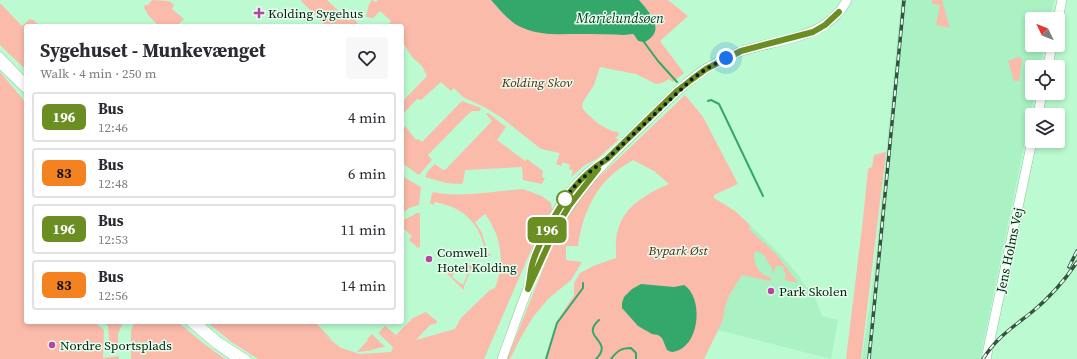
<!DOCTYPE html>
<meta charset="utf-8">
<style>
:root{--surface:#fff;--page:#f7f7f7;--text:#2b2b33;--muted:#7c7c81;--line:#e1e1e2}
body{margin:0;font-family:"Source Serif 4",serif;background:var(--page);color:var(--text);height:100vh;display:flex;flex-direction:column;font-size:15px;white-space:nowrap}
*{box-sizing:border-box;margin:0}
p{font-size:13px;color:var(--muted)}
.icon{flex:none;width:22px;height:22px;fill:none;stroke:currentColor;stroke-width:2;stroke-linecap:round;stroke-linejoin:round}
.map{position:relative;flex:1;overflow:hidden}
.details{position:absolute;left:24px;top:24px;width:380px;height:300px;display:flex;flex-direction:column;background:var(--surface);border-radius:4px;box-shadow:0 2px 6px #0003}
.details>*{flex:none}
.badge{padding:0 8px;border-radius:6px;font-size:14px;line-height:26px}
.needle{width:26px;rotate:313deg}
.fabs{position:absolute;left:1025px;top:12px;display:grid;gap:8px}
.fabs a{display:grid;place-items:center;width:40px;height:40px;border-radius:4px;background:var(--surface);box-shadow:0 2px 6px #0003;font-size:20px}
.you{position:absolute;width:20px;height:20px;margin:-10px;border:3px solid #fff;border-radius:50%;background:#1a73e8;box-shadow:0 0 0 6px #1a73e833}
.map>.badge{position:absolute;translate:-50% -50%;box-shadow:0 0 0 2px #fff}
.round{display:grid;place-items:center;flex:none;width:42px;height:42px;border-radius:4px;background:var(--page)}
.headline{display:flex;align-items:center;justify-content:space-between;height:68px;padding:0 16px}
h1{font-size:19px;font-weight:700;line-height:30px}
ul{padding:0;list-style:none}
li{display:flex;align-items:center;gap:12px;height:50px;margin:0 8px 6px;padding:0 8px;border:2px solid var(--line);border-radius:4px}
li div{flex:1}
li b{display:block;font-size:15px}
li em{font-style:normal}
li .badge{min-width:44px;font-weight:700;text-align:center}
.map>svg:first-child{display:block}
.built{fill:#aaf1c3}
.green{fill:#fbbbaa}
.water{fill:#33a86a}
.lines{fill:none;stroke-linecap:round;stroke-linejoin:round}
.stream{stroke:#33a86a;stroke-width:2}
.minor-casing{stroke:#87c59d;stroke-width:8}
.major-casing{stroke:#87c59d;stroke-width:10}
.minor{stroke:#fff;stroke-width:7}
.major{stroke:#fff;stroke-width:9}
.rail-casing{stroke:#335540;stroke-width:3.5}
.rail{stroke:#e6feed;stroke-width:2;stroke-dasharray:6;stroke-linecap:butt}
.line-casing{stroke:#fff;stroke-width:9}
.line{stroke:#6b8e23;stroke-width:6}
.walk{stroke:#061f10;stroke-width:4;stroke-dasharray:0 7.2}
.poi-dot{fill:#b645a1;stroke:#e6feed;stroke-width:1.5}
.stop-dot{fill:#fff;stroke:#6b8e23;stroke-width:2}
.labels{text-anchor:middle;stroke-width:3;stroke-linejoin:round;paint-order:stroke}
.poi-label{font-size:13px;fill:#061f10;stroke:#e6feed;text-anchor:start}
.park-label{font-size:13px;font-style:italic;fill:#5c1806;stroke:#e6feed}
.street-label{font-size:13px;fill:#061f10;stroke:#e6feed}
.water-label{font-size:14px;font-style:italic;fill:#083920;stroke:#e6feed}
</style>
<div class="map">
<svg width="1077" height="359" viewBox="0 0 1077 359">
<rect width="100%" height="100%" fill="#bcfbd1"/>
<!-- built -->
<g class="built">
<path d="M901,0H1054L1050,19H1032V45H1045L1040,67H1032V93H1035L980,359H862L875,266Z"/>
<path d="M750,225L778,252L795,271L815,298L822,316L838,320L831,359L718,330L723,320L725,307L730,294L742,275Z"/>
</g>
<!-- green -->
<g class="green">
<path d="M152,0L169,1L174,5L172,9L184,19L177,26H159L147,14V12L144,8L145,5H148Z"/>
<path d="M302,0H327L349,21L353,17L358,24H356L355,26H326L301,1Z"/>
<path d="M372,0L376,2L378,0H491L501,12L596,34L624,35L633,34L641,42H645L652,16L639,0H668L688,16L660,41L684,73L673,82L669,79L662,83L656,84L636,74L600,67L594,85L583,102L582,107C587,116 607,132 618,132L619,134L616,138L618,140L597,159L585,165L571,177L573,171L569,169L570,165L563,162L561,166L556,164L560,153L541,149L502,118L486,108L463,97L454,88L451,91L441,82L421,100L417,99L402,115V102L427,76L422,66L412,57L402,41V26H388L391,21L380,11L373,18L366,17L369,4Z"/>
<path d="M932,0H942L950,28L936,25L940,5L932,4Z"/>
<path d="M0,3L22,26L30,19L32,20H35L34,21L40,26H26V72L23,67L0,45Z"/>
<path d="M1019,57L1022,58L1019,81H1014L1008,61Z"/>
<path d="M0,72L26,103V322H95L104,330L103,358L119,356V359H0Z"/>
<path d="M685,95L703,117L738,184L714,195V198L735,211L750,225L749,229L776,254L798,283L785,280L786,273L783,271L784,267L779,266H776L773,273L772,268L763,254L756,251L754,253C754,267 759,274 772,278L770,281L742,275L730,294L725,307L723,320L704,359H545L557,321L574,295V283L580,273L593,266L616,258C616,249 615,238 618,230C624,206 648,193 669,184L654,171L633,160C627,164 620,168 615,172C592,191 582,218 578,246H566V260L582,262L571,280L548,299L533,317L520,339L510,359H507L547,259L559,232L575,206L592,184Z"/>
<path d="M462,101L481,108L480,111H472L468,114L428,155L432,160L419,175L402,163V129L405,126L416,140L418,139L422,142Z"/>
<path d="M488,113L506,127L497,140L525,161L527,159L543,171L542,177L545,178L542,184L523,180L522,167L465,170L463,183L461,184L446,183L425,177L428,171L435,164L443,170L446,169L492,121L486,114Z"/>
<path d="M886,152L861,359H846L863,219L868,169L872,167L874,155Z"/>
<path d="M402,176L421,187L419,205L409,208L402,214Z"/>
<path d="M523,189L542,196L551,203L552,210L542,225L484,359H258L230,341L207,322H315L332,340L323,334L341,348L360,354L391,352L393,347L379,334V332L385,326L396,335L413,318L426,312L437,321V323L430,325L416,340L455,329L461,318L490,290L495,288C505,262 502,237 485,214L475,222L482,233L488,254H491L490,256L485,257L483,255L486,254C480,223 465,208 435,202L433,205L430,203L432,194L433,192C455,198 499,191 523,189Z"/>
<path d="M417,213H420V247L418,248L409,240L412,236L402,227L404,220Z"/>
<path d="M474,264L475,267H472L464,286V290L439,266L458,265L459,268H456L452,277L463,285L470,268L466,267L467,266Z"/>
<path d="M102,322H123L118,334V351H110L108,326Z"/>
<path d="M134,322H178L203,343L225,359H131V331Z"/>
<path d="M372,334L385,347C376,348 367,352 357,352L368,340L367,339Z"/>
</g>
<!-- water -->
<g class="water">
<path d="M491,0H639C649,12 667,30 645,42C635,42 638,38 633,34L624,35C609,34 595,34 581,34C562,34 541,36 523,28C510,23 500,10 491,0Z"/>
<path d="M641,284L674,287L684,285C703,297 700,341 679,350C674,352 672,353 667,350L662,338L658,335L652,334L638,326L622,308V303L624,297L632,289Z"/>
</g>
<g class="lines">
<!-- stream -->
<g class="stream">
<path d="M644,42L658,61L677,82"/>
<path d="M708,101L711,100L719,104L763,196"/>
<path d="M546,359L557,323L583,288V283"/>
<path d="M596,359C615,340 579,338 599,320"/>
<path d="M611,359C617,351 621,348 631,348L636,353V359"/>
</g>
<!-- minor casing -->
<g class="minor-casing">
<g id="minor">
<path d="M0,56L26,83"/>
<path d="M0,65L26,90"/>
<path d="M189,322L216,345L236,359"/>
<path d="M197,322L219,341L247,359"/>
</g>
</g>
<!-- major casing -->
<g class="major-casing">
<g id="major">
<path d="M1058,19L1062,0"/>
<path d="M1048,67L1052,45"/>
<path d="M1038,115L1042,93"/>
<path d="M531,273C536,240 567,188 594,168"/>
<path d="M502,359C518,316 533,268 556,228C579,187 612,154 646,122C665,103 684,83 707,68C718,62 730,55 742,51C779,39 827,39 847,0"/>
<path d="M986,359L1032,141"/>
</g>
</g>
<!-- minor -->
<use href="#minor" class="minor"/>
<!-- major -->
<use href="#major" class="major"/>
<!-- rail casing -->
<g class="rail-casing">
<g id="rail">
<path d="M1069,267L1077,251"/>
<path d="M869,359L904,0"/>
<path d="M983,359C996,338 1013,327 1032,312C1049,298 1065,280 1077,262"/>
</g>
</g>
<!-- rail -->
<use href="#rail" class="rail"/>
</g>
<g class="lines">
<!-- line casing -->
<g class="line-casing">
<path id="line" d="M598,169L569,206L556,228L528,289C530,281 530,273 532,265C535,252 542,240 548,228C565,197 576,179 607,159L677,91L691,80L706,69L741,51L813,32L825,25L839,12"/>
</g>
<!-- line -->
<use href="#line" class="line"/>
<!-- walk -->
<path class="walk" d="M565,199L563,201C575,184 589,171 607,159L691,80L706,69L726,58"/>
</g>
<!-- markers -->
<g class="poi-dot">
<path d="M257 7h4v4h4v4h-4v4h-4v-4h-4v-4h4z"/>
<circle cx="429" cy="259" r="4"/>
<circle cx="771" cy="291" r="4"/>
<circle cx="52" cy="345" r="4"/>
</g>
<circle class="stop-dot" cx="565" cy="199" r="8"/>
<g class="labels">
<!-- poi labels -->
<g class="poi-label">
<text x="268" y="18">Kolding Sygehus</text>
<text x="437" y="257">Comwell<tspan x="437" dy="15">Hotel Kolding</tspan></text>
<text x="779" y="296">Park Skolen</text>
<text x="60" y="350">Nordre Sportsplads</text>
</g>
<!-- park labels -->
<g class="park-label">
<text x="537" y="87">Kolding Skov</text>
<text x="678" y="255">Bypark Øst</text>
</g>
<!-- street labels -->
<g class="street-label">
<text transform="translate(1009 250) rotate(-78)" y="5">Jens Holms Vej</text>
</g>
<!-- water labels -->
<g class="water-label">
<text x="620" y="23">Marielundsøen</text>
</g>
</g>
</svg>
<div class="fabs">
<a><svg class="needle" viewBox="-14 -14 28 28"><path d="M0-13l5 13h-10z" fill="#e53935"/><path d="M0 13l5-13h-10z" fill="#7c7c81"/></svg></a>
<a><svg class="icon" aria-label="locate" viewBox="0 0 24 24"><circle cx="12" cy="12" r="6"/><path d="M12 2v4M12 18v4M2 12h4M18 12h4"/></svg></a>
<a><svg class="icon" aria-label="layers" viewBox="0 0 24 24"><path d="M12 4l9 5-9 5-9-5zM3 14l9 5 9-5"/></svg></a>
</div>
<div class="you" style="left:726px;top:58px"></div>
<b class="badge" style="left:547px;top:230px;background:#6b8e23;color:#fff">196</b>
<section class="details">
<div class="headline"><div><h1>Sygehuset - Munkevænget</h1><p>Walk · 4 min · 250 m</p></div><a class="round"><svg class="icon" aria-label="heart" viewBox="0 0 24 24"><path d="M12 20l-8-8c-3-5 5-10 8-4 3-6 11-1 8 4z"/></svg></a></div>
<ul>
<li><span class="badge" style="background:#6b8e23;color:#fff">196</span><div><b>Bus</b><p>12:46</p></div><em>4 min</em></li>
<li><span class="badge" style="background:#f58220;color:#111">83</span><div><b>Bus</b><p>12:48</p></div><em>6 min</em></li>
<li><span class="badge" style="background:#6b8e23;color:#fff">196</span><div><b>Bus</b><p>12:53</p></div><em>11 min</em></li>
<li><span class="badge" style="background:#f58220;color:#111">83</span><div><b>Bus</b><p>12:56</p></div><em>14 min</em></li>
</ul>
</section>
</div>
